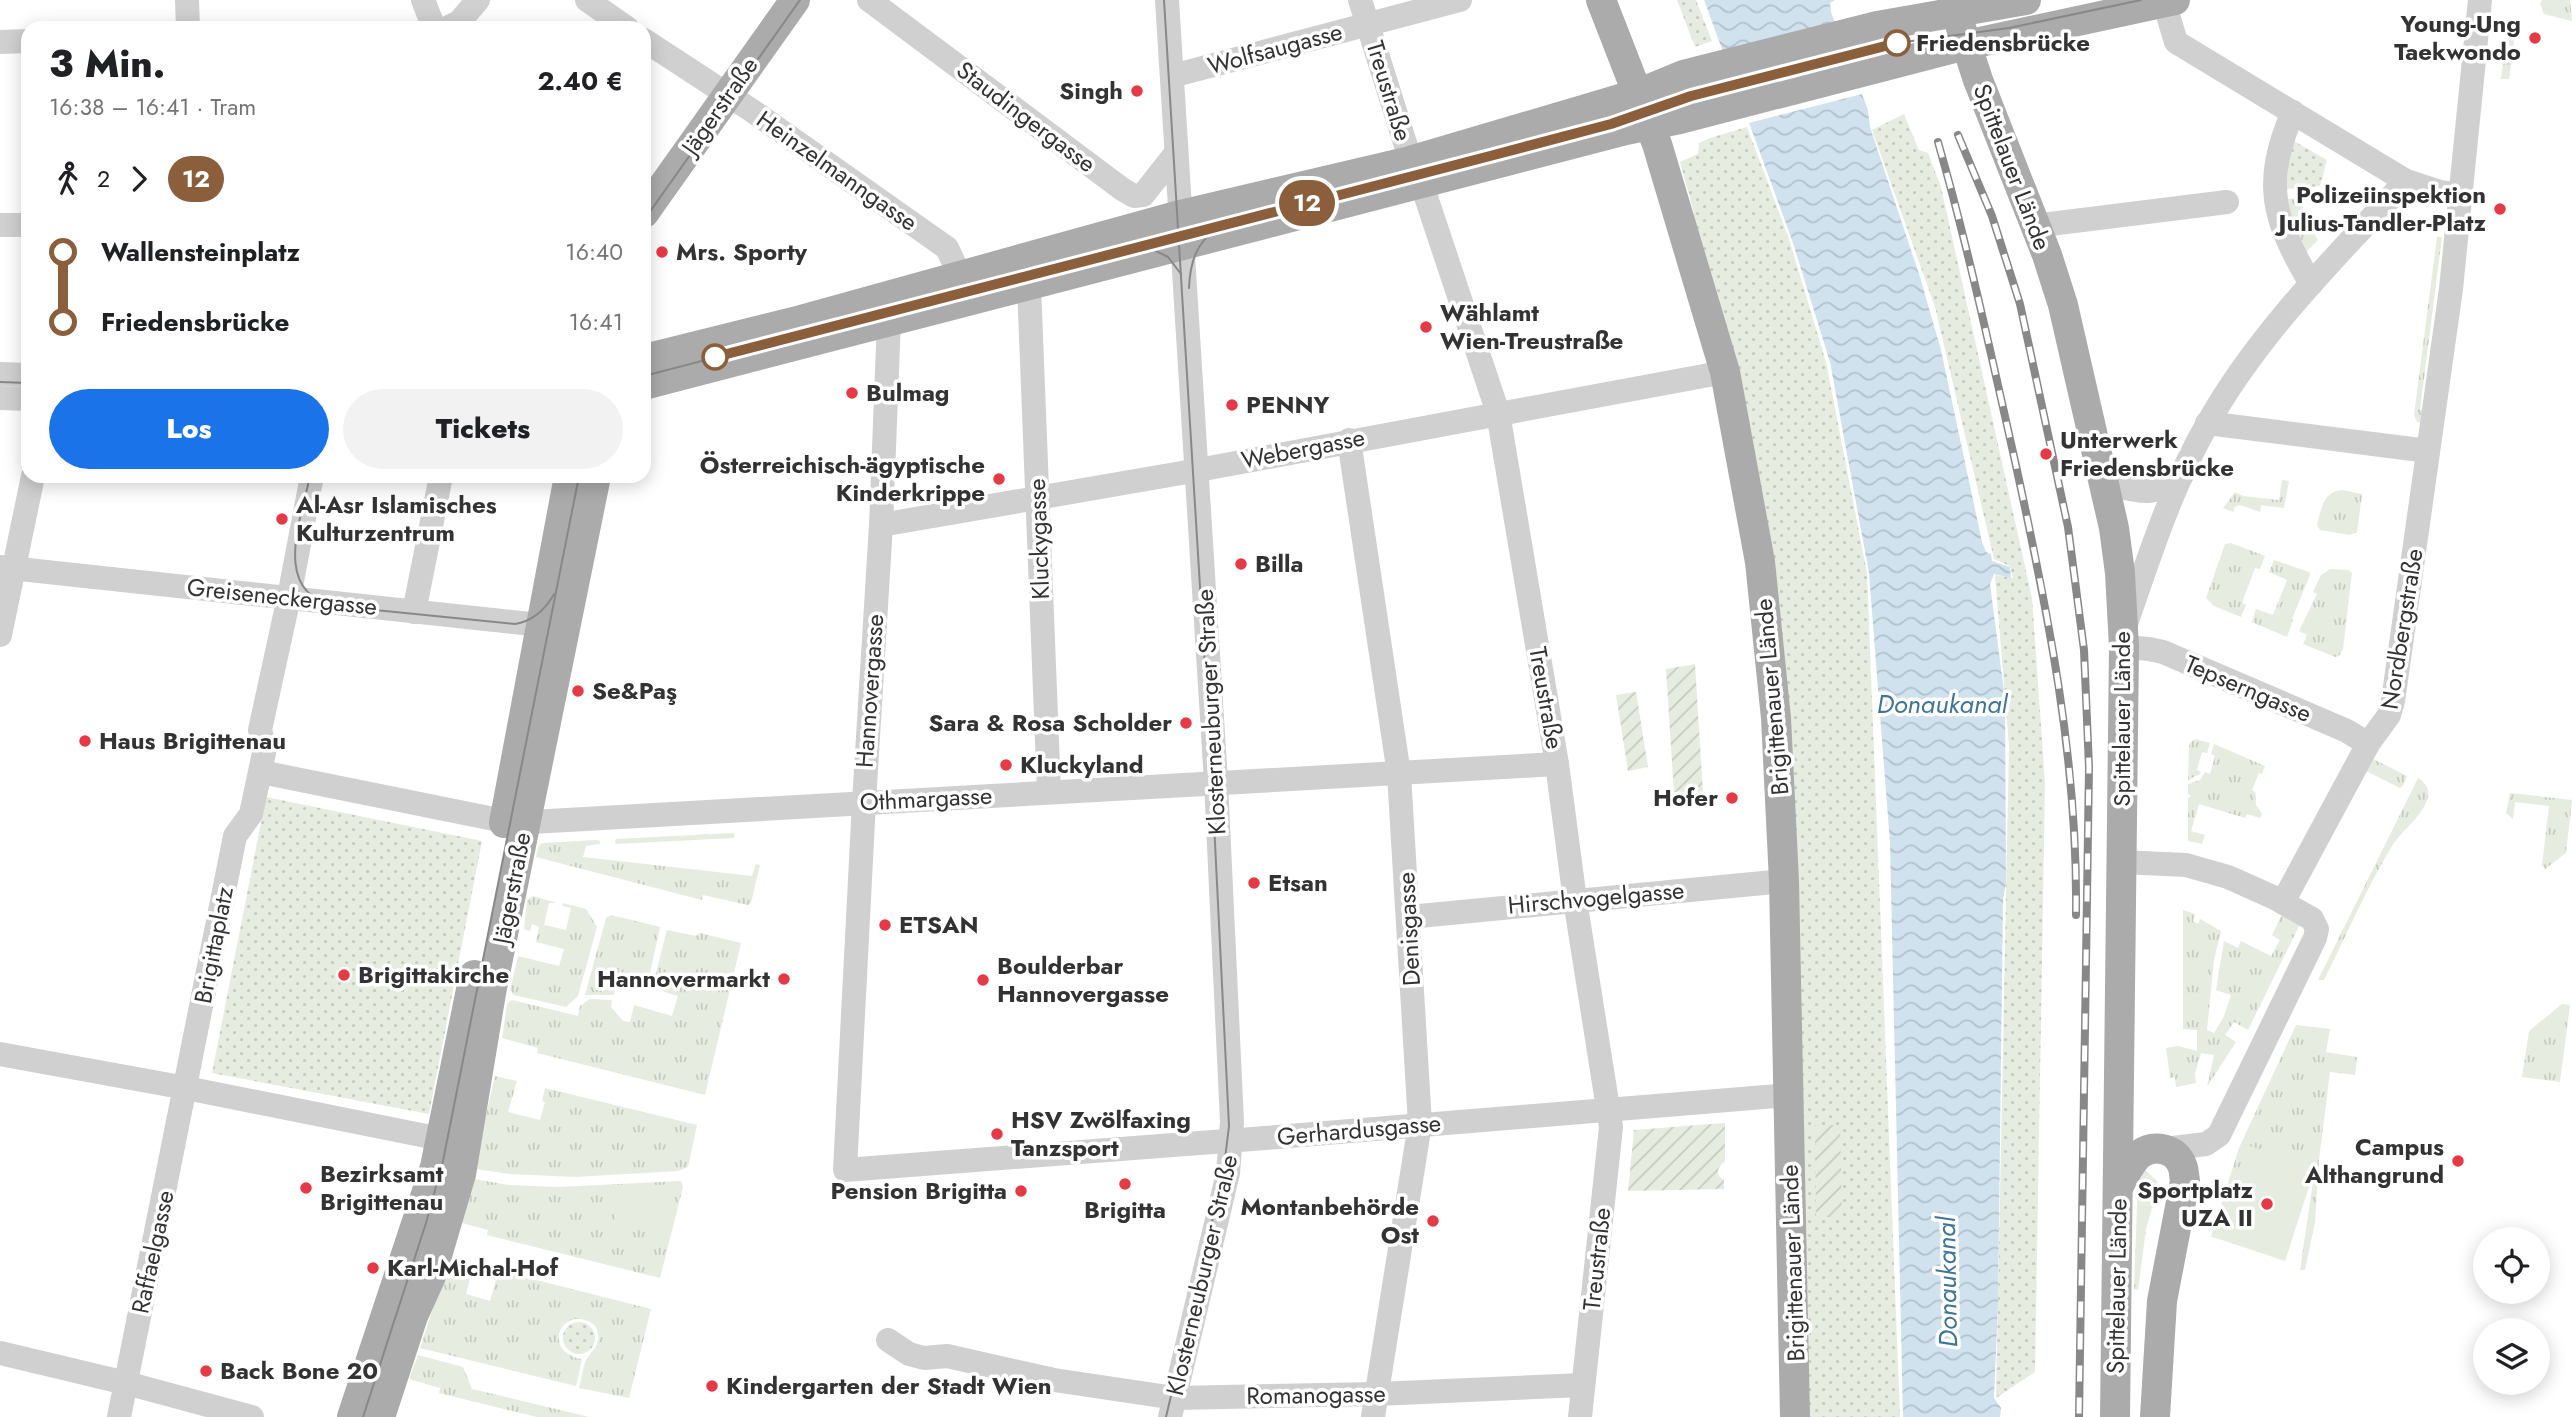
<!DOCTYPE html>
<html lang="de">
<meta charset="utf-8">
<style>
:root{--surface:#fff;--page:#f2f2f2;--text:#202124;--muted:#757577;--accent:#1a73e8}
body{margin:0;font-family:Jost,sans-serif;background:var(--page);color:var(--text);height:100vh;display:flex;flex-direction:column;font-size:26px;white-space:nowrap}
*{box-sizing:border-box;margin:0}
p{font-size:23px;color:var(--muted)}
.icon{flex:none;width:38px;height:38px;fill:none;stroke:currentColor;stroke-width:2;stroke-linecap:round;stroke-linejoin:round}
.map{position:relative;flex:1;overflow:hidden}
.details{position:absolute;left:21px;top:21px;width:630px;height:462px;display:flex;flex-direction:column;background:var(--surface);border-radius:21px;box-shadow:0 4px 18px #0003}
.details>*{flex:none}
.badge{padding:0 14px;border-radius:23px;font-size:24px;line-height:46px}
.controls{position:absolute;left:2473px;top:1227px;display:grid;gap:14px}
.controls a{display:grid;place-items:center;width:77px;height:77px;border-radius:50%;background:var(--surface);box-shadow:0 4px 18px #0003;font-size:35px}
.map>.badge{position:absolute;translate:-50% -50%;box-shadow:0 0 0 4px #fff}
.legs{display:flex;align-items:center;gap:10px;height:77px;padding:0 28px;font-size:23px}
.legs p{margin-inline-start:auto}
.head{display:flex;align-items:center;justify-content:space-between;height:119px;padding:0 28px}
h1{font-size:38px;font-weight:800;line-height:52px}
.button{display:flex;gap:14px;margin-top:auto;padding:14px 28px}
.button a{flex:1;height:80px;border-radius:42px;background:var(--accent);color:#fff;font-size:28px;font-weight:800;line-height:80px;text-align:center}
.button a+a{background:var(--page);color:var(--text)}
ul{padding:0 28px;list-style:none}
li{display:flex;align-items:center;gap:24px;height:70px;font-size:26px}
li i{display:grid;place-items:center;width:10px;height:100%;margin:0 9px;background:currentColor}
li i::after{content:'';width:18px;height:18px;margin:-9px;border:5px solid;border-radius:50%;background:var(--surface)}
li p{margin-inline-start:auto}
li:first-child i{background:linear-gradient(#0000 50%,currentColor 0)}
li:last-child i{background:linear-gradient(currentColor 50%,#0000 0)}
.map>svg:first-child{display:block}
.grass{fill:url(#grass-tufts)}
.park{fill:url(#park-dots)}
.garden{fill:url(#garden-furrows)}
.pitch{fill:#e6ecdf}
.water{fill:url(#water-waves)}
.pier{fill:#fff}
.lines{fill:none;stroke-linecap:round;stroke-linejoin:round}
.minor{stroke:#d0d0d0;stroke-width:24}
.major{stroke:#ababab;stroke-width:30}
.tram{stroke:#888;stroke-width:2}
.rail-casing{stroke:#888;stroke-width:8}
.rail{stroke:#fff;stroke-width:5;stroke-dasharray:16;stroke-linecap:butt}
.line-1-casing{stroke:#fff;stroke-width:16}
.line-1{stroke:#8b5e3c;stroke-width:10}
.poi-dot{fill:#e63946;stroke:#fff;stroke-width:2.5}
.stop-1-dot{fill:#fff;stroke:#8b5e3c;stroke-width:3.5}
.labels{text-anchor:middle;stroke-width:7;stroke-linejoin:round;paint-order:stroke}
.poi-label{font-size:24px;font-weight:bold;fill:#333;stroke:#fff;text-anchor:start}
.stop-label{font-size:24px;font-weight:bold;fill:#333;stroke:#fff;text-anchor:start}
.street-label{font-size:24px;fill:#333;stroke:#fff}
.water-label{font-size:26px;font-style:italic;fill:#3f7597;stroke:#fff}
</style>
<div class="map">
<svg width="2572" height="1417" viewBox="0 0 2572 1417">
<defs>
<pattern id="grass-tufts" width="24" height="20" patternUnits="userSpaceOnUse" patternTransform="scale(1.75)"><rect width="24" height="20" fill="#e6ecdf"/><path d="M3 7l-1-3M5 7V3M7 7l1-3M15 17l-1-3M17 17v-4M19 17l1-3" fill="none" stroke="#c6cbc0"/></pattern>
<pattern id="park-dots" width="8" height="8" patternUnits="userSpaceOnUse" patternTransform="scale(1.75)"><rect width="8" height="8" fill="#e6ecdf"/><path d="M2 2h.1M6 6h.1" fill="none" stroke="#c6cbc0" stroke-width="1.8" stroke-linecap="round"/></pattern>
<pattern id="garden-furrows" width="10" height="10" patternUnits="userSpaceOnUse" patternTransform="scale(1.75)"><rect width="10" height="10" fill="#e6ecdf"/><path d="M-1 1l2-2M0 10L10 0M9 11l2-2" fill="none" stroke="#c6cbc0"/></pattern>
<pattern id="water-waves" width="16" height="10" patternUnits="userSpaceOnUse" patternTransform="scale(1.75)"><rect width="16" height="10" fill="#cfe2ee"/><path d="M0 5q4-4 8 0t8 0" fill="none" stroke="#b2c2cd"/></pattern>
</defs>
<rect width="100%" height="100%" fill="#fff"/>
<!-- grass -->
<g class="grass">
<path d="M2542,0H2570L2572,21L2544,14L2540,4Z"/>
<path d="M2508,19L2517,20L2509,79H2501Z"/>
<path d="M2301,198L2306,220L2318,240L2305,253L2292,221L2288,199Z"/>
<path d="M2437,237H2442L2420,410L2428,412L2429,424L2417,422L2414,415Z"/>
<path d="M2282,480L2289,481L2284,508L2261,505L2260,512L2240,505L2235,507L2233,512L2223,508L2235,492L2243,496L2279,500Z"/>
<path d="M2342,490L2362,494L2357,532L2350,535L2320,530L2317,525C2321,510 2323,491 2342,490Z"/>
<path d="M2231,543L2265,556L2260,569L2255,568L2242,603L2246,605L2241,617L2214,606L2206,598L2225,544Z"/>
<path d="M2274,560L2309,572L2310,575L2292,619L2293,620L2287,637L2252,622L2256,609L2273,615L2287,580L2269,572Z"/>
<path d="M2330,569L2348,570L2352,573L2343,649L2339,656L2335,657L2303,644L2307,635L2299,631L2317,594L2313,592L2321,575Z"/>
<path d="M2195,739L2210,743L2207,753L2202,752L2197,770L2201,772L2200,774L2188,780L2189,744Z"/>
<path d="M2214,744L2265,766L2262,774L2259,773L2252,790L2255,792L2256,805L2262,814L2260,818L2247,814L2245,818L2199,804L2191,831L2205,835L2202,844L2188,841V798L2191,796L2188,794V784L2200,780L2205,772L2210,774L2215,756L2211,754Z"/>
<path d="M2373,759L2407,776L2403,786L2400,788L2366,771Z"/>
<path d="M2418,778C2426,783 2431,790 2427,800C2420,819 2402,830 2392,846C2366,889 2346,936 2324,980H2318Z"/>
<path d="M2510,793L2572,800L2566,853L2545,869L2542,865L2549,806L2515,802L2513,819L2506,813Z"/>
<path d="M732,833L735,834L734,838L616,844L615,842L616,839Z"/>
<path d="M596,840L600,841V844L586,846L583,857L752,876L756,864L760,865L751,903L748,905L703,895L702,900L536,857L539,845L543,843Z"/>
<path d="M533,896L557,903H549L544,925L566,930L571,908L562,906L563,903L586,909L597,927L578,996L566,1007L514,995L510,990L518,956L559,966L564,949L536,942L539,927L532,924L530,931L524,929L527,901Z"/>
<path d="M2183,910L2195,914L2193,921L2198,924L2200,919L2221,931L2214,960L2207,1030L2214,1033L2224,1016L2231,995L2216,990L2224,941L2238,948L2241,941L2271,956L2280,940L2272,935L2281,916L2283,915L2300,924L2248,1030L2234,1022L2225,1035L2236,1042L2207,1087L2214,1055L2201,1053L2195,1073L2196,1083L2176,1087L2175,1077L2170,1078L2166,1048L2178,1046L2197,1051V1030L2183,1029Z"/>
<path d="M611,915L660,927L649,978L641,984L633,977L620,972L617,975L614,995H585L606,918Z"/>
<path d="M667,930L696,936L700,933L741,943L705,1095L537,1053L538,1048L502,1038L507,1004L512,1000L578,1016L580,1006L590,999L612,1000L611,1007L623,1021L630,1022L634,1005L672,1016L678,996L652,988Z"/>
<path d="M2562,1004L2570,1005L2560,1082L2522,1077L2529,1031Z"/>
<path d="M2296,1025L2330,1029L2326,1052L2357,1057L2355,1075L2330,1072L2319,1160L2315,1222L2305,1270H2300L2315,1168L2250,1147L2219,1239L2211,1237L2239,1148Z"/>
<path d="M495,1076L517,1081L508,1112L540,1120L545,1102L542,1101L545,1088L697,1125L688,1167L678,1171L575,1177L509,1174L476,1169L474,1167Z"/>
<path d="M2142,1167L2157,1181L2158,1186L2146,1229L2138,1290L2134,1289L2138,1177Z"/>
<path d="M474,1179L509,1185L558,1187L681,1181L683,1187L660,1278L487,1235L488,1230L462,1223Z"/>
<path d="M449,1259L482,1267L480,1276L471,1274L466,1294L490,1301L496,1280L486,1277L488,1268L651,1309L629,1398L579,1388C582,1379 583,1363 588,1357C594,1349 600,1344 598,1333C597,1327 593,1323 588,1321C559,1309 543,1352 582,1359L576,1386L420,1348Z"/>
<path d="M418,1355L463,1367L472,1389L589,1417H537L439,1393L440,1388L409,1379Z"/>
</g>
<!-- park -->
<g class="park">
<path d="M1677,0H1696L1712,41L1695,47Z"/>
<path d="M1904,114L1919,150L1928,153L1941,187L2032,598L2045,783L2035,1372L1996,1398L2009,746L1995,575L2013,578L2010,566L1994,559L1935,307L1872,130Z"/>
<path d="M1747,127L1789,239L1826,362L1867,573L1900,1417H1805L1780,646L1691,220L1694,213L1680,162L1698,154L1699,143L1710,138Z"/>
<path d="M2294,141L2327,160L2320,186L2287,189L2288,165Z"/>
<path d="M266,797L482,841L429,1114L212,1073Z"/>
<circle cx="579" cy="1338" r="16"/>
</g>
<!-- garden -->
<g class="garden">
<path d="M1695,664L1703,793L1674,794L1666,669Z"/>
<path d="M1636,692L1648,767L1628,771L1616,695Z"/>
<path d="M1725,1123V1161C1717,1167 1715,1175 1724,1180V1189L1628,1191L1634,1130Z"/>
<path d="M1815,1125H1840L1842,1217H1816Z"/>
</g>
<!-- pitch -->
<g class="pitch">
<path d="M2250,1146L2315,1168L2285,1261L2219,1239Z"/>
<path d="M622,1190L673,1202L666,1234L614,1220Z"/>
</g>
<!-- water -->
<path class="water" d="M1704,0H1835L1830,3L1831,12L1868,110L1870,127L1920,277L1941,350L1982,542L1986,552L1991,554L1992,561L2010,567L2011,578L1994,574L1990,584L2005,699L2006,884L2003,899L1998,1303L1994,1398L2001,1408L2000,1417H1903L1890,843L1869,573L1830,362L1792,240Z"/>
<!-- pier -->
<path class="pier" d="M1839,23L1866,93L1745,124L1720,54Z"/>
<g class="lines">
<!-- minor -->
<g class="minor">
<path d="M187,0L188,28"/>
<path d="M423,0L434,28"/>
<path d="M587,0L627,28"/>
<path d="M869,0L1122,189L1134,196L1143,195L1176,153"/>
<path d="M1167,0L1216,782L1232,1122L1228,1173L1170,1417"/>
<path d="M1360,0L1418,184L1425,194L1498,413L1557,764L1575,900L1611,1127L1580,1417"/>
<path d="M2164,2L2176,42L2406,181L2440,192L2461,195"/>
<path d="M447,28L459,22L478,0"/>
<path d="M644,40L751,110L947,248L968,293"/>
<path d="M0,42L28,41"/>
<path d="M1172,76L1460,0"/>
<path d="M2293,112C2262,184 2273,219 2311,284"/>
<path d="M0,225H28"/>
<path d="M2034,226L2227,202"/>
<path d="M1029,286L1049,792"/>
<path d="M884,306L889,320L881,525L864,802L845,1170L1265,1138L1789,1095"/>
<path d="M0,374L28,375"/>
<path d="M0,398L28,399"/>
<path d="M2207,423L2428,451"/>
<path d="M1349,440L1399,774L1420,1124L1373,1417"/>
<path d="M2105,483C2137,490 2154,500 2182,475"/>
<path d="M881,525L1193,471L1725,372"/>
<path d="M0,567L559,627"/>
<path d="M414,612L441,476"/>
<path d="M2126,624C2149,557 2172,485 2208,423C2259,332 2336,257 2406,181"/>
<path d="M0,635L33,476"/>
<path d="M2124,647L2149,649L2163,652L2347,731L2368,744"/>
<path d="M261,772L514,823L1557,764"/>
<path d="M2121,862L2186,865L2228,877L2275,898L2312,919L2317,929L2315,938L2219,1135L2206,1144L2165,1149"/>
<path d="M2283,902L2368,744L2389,715L2393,701L2451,289L2480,0"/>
<path d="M1409,917L1784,881"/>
<path d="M0,1054L186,1088L456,1142"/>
<path d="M888,1340L909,1354L924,1358L947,1356L1054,1380L1175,1398L1377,1394L1583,1385"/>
<path d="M0,1353L126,1383L252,1417"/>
<path d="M119,1417L235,836L251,814L265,748L260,730L289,597L312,476"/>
</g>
<!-- major -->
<g class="major">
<path d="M1601,0L1657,144L1725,372L1760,562L1776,718L1784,881L1795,1417"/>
<path d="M1952,0L1978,80L2047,255L2063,305L2114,528L2120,573L2124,647L2115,1417"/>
<path d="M644,213L795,0"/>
<path d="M644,359L801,320L1180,215L1410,161L1637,94L1683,75L1877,26L2026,0"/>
<path d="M644,385L1626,130L1680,119L1966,45L2175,0"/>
<path d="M504,823L569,476"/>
<path d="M2118,1187C2124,1177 2131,1161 2140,1154C2154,1144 2175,1148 2182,1165C2184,1169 2184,1176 2185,1181L2162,1301L2155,1417"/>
<path d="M352,1417L435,1167L474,975"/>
<path d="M380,1417L413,1316L431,1276L461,1174L491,993L596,476"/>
</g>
<!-- tram -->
<g class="tram">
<path d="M1164,0L1212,782L1229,1126L1223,1175L1166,1417"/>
<path d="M644,220L800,0"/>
<path d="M1144,245L1168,257L1181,274"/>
<path d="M1189,288C1190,263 1196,242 1218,228"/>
<path d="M644,376L1490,156L1610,124L1674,101L1897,43L2009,28L2141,0"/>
<path d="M0,382L28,383"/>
<path d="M310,476C301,520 271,592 335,606L515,624C533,621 545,610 554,594"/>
<path d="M363,1417L426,1223L443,1161L579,476"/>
</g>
<!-- rail casing -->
<g class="rail-casing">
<g id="rail">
<path d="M1958,135L1992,216L2020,304L2068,527L2084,650L2089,767L2079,1417"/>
<path d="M1938,142C1968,247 1991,354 2015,461C2048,613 2078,759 2076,915"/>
</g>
</g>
<!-- rail -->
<use href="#rail" class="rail"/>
</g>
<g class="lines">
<!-- line-1 casing -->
<g class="line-1-casing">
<path id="line-1" d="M715,357L1490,156L1611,124L1691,96L1897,43"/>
</g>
<!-- line-1 -->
<use href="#line-1" class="line-1"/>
</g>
<!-- markers -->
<g class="poi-dot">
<circle cx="2535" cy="38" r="7"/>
<circle cx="1137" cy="91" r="7"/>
<circle cx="2500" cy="209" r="7"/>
<circle cx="662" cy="252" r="7"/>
<circle cx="1426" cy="327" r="7"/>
<circle cx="852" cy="393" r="7"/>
<circle cx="1232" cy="405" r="7"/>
<circle cx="2046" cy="454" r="7"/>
<circle cx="999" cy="479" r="7"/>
<circle cx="282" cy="519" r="7"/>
<circle cx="1241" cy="564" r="7"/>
<circle cx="578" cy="691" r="7"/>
<circle cx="1186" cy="723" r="7"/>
<circle cx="85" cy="741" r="7"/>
<circle cx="1006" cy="765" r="7"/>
<circle cx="1732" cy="798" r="7"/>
<circle cx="1254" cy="883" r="7"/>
<circle cx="885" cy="925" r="7"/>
<circle cx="344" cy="975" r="7"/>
<circle cx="784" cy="979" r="7"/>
<circle cx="983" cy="980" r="7"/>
<circle cx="997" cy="1134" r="7"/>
<circle cx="2458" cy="1161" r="7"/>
<circle cx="1125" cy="1184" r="7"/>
<circle cx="306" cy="1188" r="7"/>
<circle cx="1021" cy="1191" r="7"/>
<circle cx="2267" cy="1204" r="7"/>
<circle cx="1433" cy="1221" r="7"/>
<circle cx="373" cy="1268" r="7"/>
<circle cx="206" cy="1371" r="7"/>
<circle cx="712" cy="1386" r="7"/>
</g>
<g class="stop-1-dot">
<circle cx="1897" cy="43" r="12"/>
<circle cx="715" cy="357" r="12"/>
</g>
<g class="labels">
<!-- poi labels -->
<g class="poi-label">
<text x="2521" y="32" text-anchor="end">Young-Ung<tspan x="2521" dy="28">Taekwondo</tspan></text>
<text x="1123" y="99" text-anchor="end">Singh</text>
<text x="2486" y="203" text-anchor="end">Polizeiinspektion<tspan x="2486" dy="28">Julius-Tandler-Platz</tspan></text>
<text x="676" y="260">Mrs. Sporty</text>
<text x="1440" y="321">Wählamt<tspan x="1440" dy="28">Wien-Treustraße</tspan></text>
<text x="866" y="401">Bulmag</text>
<text x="1246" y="413">PENNY</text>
<text x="2060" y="448">Unterwerk<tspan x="2060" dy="28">Friedensbrücke</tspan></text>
<text x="985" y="473" text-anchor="end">Österreichisch-ägyptische<tspan x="985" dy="28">Kinderkrippe</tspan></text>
<text x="296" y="513">Al-Asr Islamisches<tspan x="296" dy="28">Kulturzentrum</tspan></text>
<text x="1255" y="572">Billa</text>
<text x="592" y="699">Se&amp;Paş</text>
<text x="1172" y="731" text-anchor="end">Sara &amp; Rosa Scholder</text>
<text x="99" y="749">Haus Brigittenau</text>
<text x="1020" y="773">Kluckyland</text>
<text x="1718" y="806" text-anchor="end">Hofer</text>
<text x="1268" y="891">Etsan</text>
<text x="899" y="933">ETSAN</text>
<text x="997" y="974">Boulderbar<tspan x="997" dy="28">Hannovergasse</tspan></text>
<text x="358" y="983">Brigittakirche</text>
<text x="770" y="987" text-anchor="end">Hannovermarkt</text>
<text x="1011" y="1128">HSV Zwölfaxing<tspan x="1011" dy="28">Tanzsport</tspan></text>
<text x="2444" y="1155" text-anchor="end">Campus<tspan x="2444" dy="28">Althangrund</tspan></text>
<text x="320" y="1182">Bezirksamt<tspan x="320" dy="28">Brigittenau</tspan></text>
<text x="2253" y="1198" text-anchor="end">Sportplatz<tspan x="2253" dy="28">UZA II</tspan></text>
<text x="1007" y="1199" text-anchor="end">Pension Brigitta</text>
<text x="1419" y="1215" text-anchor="end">Montanbehörde<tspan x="1419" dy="28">Ost</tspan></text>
<text x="1125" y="1218" text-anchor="middle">Brigitta</text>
<text x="387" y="1276">Karl-Michal-Hof</text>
<text x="220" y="1379">Back Bone 20</text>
<text x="726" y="1394">Kindergarten der Stadt Wien</text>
</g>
<!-- stop labels -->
<g class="stop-label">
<text x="1916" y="51">Friedensbrücke</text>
</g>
<!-- street labels -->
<g class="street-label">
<text transform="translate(1275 49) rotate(-15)" y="8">Wolfsaugasse</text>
<text transform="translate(1389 91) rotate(73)" y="8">Treustraße</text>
<text transform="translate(720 106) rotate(-55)" y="8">Jägerstraße</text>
<text transform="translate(1026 117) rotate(37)" y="8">Staudingergasse</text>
<text transform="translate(2012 167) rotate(69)" y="8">Spittelauer Lände</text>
<text transform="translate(837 171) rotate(35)" y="8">Heinzelmanngasse</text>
<text transform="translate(1303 449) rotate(-11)" y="8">Webergasse</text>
<text transform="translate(1039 539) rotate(-92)" y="8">Kluckygasse</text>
<text transform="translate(282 597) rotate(6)" y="8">Greiseneckergasse</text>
<text transform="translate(2402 629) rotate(-81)" y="8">Nordbergstraße</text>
<text transform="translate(2248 689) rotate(23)" y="8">Tepserngasse</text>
<text transform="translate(870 691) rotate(-86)" y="8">Hannovergasse</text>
<text transform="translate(1772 697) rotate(-95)" y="8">Brigittenauer Lände</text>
<text transform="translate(1546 698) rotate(80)" y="8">Treustraße</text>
<text transform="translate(1211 712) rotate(-93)" y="8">Klosterneuburger Straße</text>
<text transform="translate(2122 719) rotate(-90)" y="8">Spittelauer Lände</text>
<text transform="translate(926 799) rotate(-3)" y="8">Othmargasse</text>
<text transform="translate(512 888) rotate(-79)" y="8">Jägerstraße</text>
<text transform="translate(1596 898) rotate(-5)" y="8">Hirschvogelgasse</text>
<text transform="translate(1409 929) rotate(-93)" y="8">Denisgasse</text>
<text transform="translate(214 945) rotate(-79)" y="8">Brigittaplatz</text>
<text transform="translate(1359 1130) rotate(-5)" y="8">Gerhardusgasse</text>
<text transform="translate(153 1252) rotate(-78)" y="8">Raffaelgasse</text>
<text transform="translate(1597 1259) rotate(-84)" y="8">Treustraße</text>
<text transform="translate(1793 1263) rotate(-92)" y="8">Brigittenauer Lände</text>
<text transform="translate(1202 1275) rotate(-77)" y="8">Klosterneuburger Straße</text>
<text transform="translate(2117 1286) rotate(-89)" y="8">Spittelauer Lände</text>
<text transform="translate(1316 1395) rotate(-1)" y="8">Romanogasse</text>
</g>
<!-- water labels -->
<g class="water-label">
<text x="1942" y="713">Donaukanal</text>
<text transform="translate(1947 1282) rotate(-91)" y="9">Donaukanal</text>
</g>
</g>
</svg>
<div class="controls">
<a><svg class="icon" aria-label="locate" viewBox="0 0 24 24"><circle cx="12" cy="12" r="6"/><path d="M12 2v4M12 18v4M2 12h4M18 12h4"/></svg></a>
<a><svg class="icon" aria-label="layers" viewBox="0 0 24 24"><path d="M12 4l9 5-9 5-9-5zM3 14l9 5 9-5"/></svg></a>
</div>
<b class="badge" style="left:1307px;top:203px;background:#8b5e3c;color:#fff">12</b>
<section class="details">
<div class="head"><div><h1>3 Min.</h1><p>16:38 – 16:41 · Tram</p></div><b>2.40 €</b></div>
<div class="legs"><svg class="icon" aria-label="walk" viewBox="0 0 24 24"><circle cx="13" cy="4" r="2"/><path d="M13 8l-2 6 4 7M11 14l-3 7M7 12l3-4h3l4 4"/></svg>2<svg class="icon" aria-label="forward" viewBox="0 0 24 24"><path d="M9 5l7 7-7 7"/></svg><b class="badge" style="background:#8b5e3c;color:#fff">12</b></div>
<ul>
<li><i style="color:#8b5e3c"></i><b>Wallensteinplatz</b><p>16:40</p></li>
<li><i style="color:#8b5e3c"></i><b>Friedensbrücke</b><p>16:41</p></li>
</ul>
<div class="button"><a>Los</a><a>Tickets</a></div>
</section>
</div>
